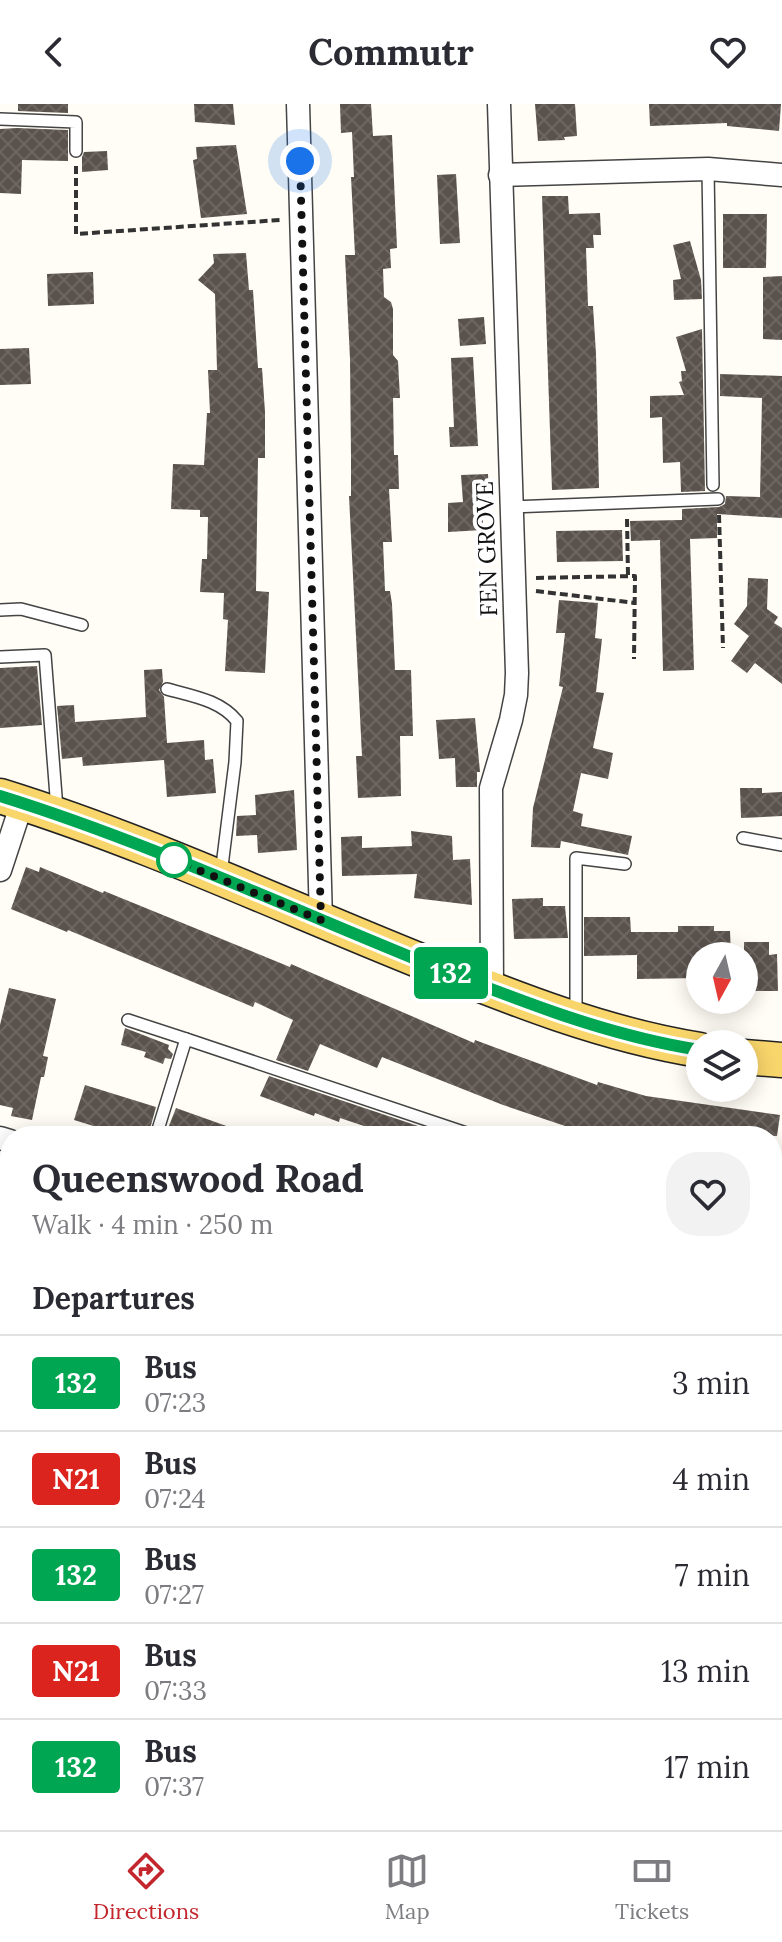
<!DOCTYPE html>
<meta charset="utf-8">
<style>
:root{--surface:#fff;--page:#f2f2f3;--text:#2b2b33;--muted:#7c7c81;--line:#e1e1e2;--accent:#c4262e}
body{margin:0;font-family:Lora,serif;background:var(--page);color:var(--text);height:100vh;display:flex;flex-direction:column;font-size:30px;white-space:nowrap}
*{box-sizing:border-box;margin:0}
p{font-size:26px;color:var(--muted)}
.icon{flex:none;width:44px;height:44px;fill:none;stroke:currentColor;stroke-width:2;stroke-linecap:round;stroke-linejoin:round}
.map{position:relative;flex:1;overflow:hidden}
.details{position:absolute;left:0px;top:1022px;width:782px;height:704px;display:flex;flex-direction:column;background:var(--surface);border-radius:32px 32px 0 0;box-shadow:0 4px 20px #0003}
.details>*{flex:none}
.badge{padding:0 16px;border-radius:6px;font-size:28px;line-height:52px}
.needle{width:52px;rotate:188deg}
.fabs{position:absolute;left:686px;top:838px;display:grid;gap:16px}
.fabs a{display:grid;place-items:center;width:72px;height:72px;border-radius:50%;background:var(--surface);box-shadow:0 4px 20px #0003;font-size:40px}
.you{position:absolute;width:40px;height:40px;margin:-20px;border:6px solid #fff;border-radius:50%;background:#1a73e8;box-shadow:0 0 0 12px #1a73e833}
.map>.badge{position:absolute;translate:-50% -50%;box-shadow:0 0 0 4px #fff}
h2{padding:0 32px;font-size:30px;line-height:72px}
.round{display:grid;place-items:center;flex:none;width:84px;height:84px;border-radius:32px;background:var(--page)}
.head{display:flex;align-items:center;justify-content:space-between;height:136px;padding:0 32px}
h1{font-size:38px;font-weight:700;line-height:60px}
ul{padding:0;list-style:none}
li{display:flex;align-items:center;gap:24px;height:96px;padding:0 32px;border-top:2px solid var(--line)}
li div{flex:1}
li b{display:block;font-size:30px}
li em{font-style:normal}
li .badge{min-width:88px;font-weight:700;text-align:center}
header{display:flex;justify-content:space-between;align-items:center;height:104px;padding:0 32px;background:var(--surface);font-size:36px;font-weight:700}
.tab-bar{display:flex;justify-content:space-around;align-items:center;height:112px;border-top:2px solid var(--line);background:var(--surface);font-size:22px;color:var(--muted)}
.tab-bar a{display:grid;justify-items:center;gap:4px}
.tab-bar .current{color:var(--accent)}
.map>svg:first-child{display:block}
.building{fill:url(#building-cross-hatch)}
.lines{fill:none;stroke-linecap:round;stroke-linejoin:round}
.service-casing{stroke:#444;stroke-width:14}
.minor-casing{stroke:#444;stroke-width:25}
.primary-casing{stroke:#222;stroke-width:37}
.path{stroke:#333;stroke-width:4;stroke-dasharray:8 4;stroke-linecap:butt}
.service{stroke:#fff;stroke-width:11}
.minor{stroke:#fff;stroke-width:22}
.primary{stroke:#f9d66b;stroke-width:34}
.line-casing{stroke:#fff;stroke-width:18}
.line{stroke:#00a651;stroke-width:12}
.walk{stroke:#111;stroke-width:8;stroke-dasharray:0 14.4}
.stop-dot{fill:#fff;stroke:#00a651;stroke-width:4}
.labels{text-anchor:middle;stroke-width:8;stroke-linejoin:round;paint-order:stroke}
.street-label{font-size:24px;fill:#111;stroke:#fff}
</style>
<header><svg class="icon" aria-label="back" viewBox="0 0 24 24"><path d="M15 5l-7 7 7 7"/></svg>Commutr<svg class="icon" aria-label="heart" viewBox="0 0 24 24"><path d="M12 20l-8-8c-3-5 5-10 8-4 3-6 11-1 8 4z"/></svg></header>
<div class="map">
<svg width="782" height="1726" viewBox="0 0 782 1726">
<defs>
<pattern id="building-cross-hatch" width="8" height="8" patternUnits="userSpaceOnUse" patternTransform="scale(2)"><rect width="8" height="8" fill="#5a524d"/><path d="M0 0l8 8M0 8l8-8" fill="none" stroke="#6d6662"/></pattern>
</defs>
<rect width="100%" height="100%" fill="#fffdf5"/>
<!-- building -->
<g class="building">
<path d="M18,0H68V9L18,7Z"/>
<path d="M194,0H233L235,21L195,18Z"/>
<path d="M340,0H371L373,32L392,31L397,144L390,145L391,164L383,165L384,193L391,198L393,205V251L398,257L400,294H393L394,351H398L399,385H389L392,438H383L385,487H390L392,500L395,566H411L413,632H400L401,692L358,694L356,652H362L349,392H351V353L350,255L345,151H355L351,73H354L352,28L341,29Z"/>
<path d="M535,0H575L577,32L564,33L565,36L538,37Z"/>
<path d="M649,0H781L779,27L727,22V19L650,22Z"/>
<path d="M17,24L68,26V57L22,56L21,90L0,89V25Z"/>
<path d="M236,41L247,110L201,114L193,56L197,55L196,43Z"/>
<path d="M107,47L108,66L82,68V53L84,48Z"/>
<path d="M456,70L460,139L440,140L437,71Z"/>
<path d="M542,92H568L569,110L600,109L601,131H593L594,144H586L588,202H593L596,250L599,384L552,386Z"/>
<path d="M723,110H767L766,164H723Z"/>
<path d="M690,137L701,176L702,195L674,196L673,176L681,175L673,141Z"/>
<path d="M246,149L249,186H253L258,264H262L265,308V354H258L256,487L269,488L265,569L225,567L228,516L223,515L224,489L200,488L202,455H207L208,413H200V406L171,405L173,360L204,361L207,309H210L208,266H217L215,190L198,176L214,159L213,150Z"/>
<path d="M93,168L94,200L48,202L47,170Z"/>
<path d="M782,172V236L763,235V173Z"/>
<path d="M484,213L486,240L460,242L458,215Z"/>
<path d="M702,225L705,387L681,388L680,358L663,359L662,313L650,314V292L684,291L679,278L682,277L681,267H686L676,233Z"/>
<path d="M29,244L31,280L0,281V245Z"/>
<path d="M473,253L478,342L450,343L449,323H454L451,254Z"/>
<path d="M720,270L782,272V414L717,410V434L690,435L694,566L663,567L660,436L631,437L630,417L682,416V405L719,403L725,400L726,392L760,393L762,294L720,292Z"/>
<path d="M488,370L490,412H483V426L448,428V399L463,398L461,371Z"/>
<path d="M622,426L623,457L557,458L556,427Z"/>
<path d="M748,474L768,475L767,505L778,513L774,519L782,524V580L755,559L747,569L731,557L749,532L734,520L747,502Z"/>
<path d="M559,496L598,499L595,534L602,535L596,588L604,589L593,644L613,649L608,675L581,669L573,707L583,710L581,722L632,732L628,751L561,737L560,744L531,743L533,704L563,583L559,582L565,529H556Z"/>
<path d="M37,562L42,621L0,624V564Z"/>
<path d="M162,565L163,578L159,586L164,593L167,639L204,636L205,656L213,655L216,689L167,693L164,656L83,662L82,653L62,655L57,602L74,601L75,618L146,613L144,566Z"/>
<path d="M475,614L480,668H477V683H456L455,654L439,655L436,616Z"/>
<path d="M740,684H762V689L782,688V712L741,714Z"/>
<path d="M294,686L297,746L258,749L257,731L236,732L237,712L256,711L255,691Z"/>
<path d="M411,727L452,732L453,756L470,755L472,801L414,794L417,770L342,772L341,733L362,732V744L412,742Z"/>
<path d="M26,763L39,768L40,763L103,789L104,787L290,863L291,860L474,939L475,936L597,981L598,978L646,992L780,1011L777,1032H605L565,1022L503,1001L382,953L377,964L320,940L308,967L276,956L293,916L255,898L253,903L68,826L67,828L11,805Z"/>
<path d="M543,794V802H565L568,834L514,835L512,795Z"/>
<path d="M584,813H630L631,828H678V822H714V827H730L731,852H700V874L637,875V851L584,852Z"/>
<path d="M744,838H769V851L777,850L778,887H744Z"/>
<path d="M9,884L56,895L43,952L48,953L44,973H41L32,1016L11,1012L13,1004L0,1001V921Z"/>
<path d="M125,924L169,941L168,945L173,950L171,955L165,954L163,960L144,953L146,948L121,941Z"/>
<path d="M269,972L418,1022L414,1032H394L340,1014L339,1018L315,1009L314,1012L260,992Z"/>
<path d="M85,981L156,1003L148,1032H126L74,1016Z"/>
<path d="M176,1004L246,1029V1032H165Z"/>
</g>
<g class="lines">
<!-- service casing -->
<g class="service-casing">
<g id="service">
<path d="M0,15L76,18V47"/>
<path d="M708,65L713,381"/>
<path d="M511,403L718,395"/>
<path d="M0,506L21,505L82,521"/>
<path d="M0,553L45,551L57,705"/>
<path d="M167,585C192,592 220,596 237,617L235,658L221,770"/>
<path d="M743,734L782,741"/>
<path d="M576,910V754L625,760"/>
<path d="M128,916L186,935"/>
<path d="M156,1032L186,935L475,1032"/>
<path d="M772,1131L782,1134"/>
<path d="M0,1529L10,1534"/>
<path d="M772,1640L782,1625"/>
<path d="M322,1716L340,1726"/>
<path d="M588,1726L593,1716"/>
</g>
</g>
<!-- minor casing -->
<g class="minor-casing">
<g id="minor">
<path d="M298,0L321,816"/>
<path d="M500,71L708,65L782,71"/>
<path d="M0,766L22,699"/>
<path d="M492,886L491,684L511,616L516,591L517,569L499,0"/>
<path d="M0,1034L10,1037"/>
<path d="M772,1306L782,1310"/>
<path d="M0,1359L10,1361"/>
<path d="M772,1425L782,1421"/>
<path d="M728,1716L747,1726"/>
<path d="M188,1726L199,1716"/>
</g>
</g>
<!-- primary casing -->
<g class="primary-casing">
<g id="primary">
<path d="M0,692C145,737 283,802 423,858C512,894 605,931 700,946"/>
<path d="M744,953L782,956"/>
</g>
</g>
<!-- path -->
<g class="path">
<path d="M76,62V130L280,116"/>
<path d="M719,411L723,544"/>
<path d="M627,415L628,472"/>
<path d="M536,474L635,472L634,555"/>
<path d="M536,487L635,499"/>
<path d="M0,1722L7,1726"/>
</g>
<!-- service -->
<use href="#service" class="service"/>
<!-- minor -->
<use href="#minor" class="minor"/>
<!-- primary -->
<use href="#primary" class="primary"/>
</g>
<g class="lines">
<!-- line casing -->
<g class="line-casing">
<path id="line" d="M0,692C148,738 291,805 435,863C520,897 609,932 700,946"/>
</g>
<!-- line -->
<use href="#line" class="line"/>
<!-- walk -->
<path class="walk" d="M174,756L321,816L300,57"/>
</g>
<!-- markers -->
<circle class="stop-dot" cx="174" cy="756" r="16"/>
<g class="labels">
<!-- street labels -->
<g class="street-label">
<text transform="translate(487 445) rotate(-92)" y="8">FEN GROVE</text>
</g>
</g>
</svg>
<div class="fabs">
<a><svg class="needle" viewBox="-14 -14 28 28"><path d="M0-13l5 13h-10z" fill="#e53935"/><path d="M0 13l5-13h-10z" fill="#7c7c81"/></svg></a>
<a><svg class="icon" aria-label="layers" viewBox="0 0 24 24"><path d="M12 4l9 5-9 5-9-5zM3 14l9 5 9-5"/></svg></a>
</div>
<div class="you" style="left:300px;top:57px"></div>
<b class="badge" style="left:451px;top:869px;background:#00a651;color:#fff">132</b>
<section class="details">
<div class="head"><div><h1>Queenswood Road</h1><p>Walk · 4 min · 250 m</p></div><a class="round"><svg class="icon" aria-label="heart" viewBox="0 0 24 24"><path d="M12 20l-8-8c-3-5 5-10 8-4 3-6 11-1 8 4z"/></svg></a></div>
<h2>Departures</h2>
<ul>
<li><span class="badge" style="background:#00a651;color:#fff">132</span><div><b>Bus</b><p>07:23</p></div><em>3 min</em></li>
<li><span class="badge" style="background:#dc241f;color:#fff">N21</span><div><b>Bus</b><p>07:24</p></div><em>4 min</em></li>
<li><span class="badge" style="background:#00a651;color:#fff">132</span><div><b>Bus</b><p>07:27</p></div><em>7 min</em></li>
<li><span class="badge" style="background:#dc241f;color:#fff">N21</span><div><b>Bus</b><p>07:33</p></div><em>13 min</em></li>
<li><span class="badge" style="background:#00a651;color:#fff">132</span><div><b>Bus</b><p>07:37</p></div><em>17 min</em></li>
</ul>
</section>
</div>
<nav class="tab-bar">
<a class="current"><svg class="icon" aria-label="directions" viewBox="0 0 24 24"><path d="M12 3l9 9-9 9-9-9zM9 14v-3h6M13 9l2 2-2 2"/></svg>Directions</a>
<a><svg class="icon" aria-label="map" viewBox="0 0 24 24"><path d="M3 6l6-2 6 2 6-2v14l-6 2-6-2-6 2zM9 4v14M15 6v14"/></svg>Map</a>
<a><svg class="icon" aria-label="tickets" viewBox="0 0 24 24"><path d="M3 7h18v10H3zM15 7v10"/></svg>Tickets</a>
</nav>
